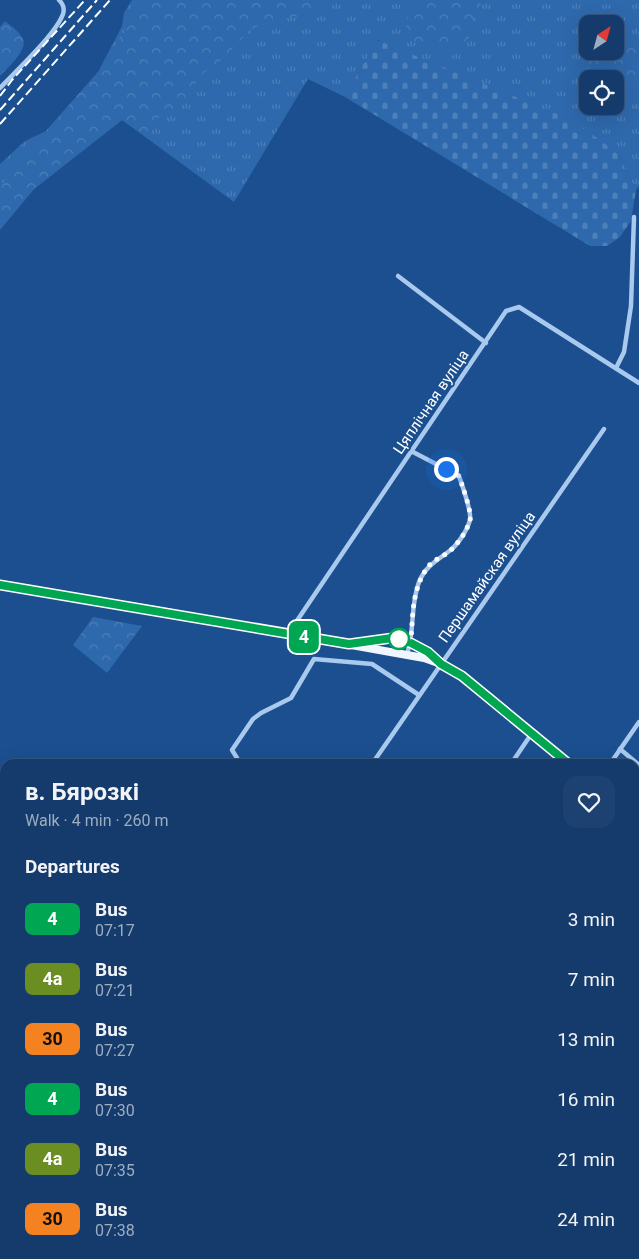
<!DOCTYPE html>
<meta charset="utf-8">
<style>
:root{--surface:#143b6b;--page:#1d4271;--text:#f1f3f6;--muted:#9dadc1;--line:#33557e}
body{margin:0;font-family:Roboto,sans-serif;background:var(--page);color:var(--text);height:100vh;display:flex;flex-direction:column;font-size:19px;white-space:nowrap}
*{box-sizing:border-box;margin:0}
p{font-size:16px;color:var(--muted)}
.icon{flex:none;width:28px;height:28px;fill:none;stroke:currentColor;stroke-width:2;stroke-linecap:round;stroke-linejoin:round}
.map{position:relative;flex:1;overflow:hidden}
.details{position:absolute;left:0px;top:759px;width:640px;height:501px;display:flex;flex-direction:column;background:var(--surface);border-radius:15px 15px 0 0;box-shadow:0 5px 20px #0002,0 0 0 1px var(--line)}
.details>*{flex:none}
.badge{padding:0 10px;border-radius:8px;font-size:18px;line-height:32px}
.needle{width:32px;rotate:36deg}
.controls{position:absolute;left:579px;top:15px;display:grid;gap:10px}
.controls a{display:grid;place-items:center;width:45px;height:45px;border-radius:10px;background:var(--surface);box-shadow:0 5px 20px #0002,0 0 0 1px var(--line);font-size:25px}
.you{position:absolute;width:25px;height:25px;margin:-12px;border:4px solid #fff;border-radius:50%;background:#1a73e8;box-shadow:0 0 0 8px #1a73e833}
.map>.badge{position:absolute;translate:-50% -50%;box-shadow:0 0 0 2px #fff}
h2{padding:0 25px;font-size:19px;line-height:45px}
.round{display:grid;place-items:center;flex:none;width:52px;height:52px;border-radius:15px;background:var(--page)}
.head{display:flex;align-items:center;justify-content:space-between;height:85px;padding:0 25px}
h1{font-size:24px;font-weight:700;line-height:38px}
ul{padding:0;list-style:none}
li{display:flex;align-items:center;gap:15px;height:60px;padding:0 25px}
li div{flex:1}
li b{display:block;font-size:19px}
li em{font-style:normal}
li .badge{min-width:55px;font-weight:700;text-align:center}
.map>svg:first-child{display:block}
.grass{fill:url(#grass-tufts);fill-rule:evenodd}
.forest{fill:url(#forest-crowns)}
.cemetery{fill:url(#cemetery-stones)}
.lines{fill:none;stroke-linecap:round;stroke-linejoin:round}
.street{stroke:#a9c9ee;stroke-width:4.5}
.primary{stroke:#f0f6ff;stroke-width:8}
.rail{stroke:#fff;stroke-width:2;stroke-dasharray:9 4;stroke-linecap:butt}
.line-casing{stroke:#fff;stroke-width:11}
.line{stroke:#00a651;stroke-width:8}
.walk{stroke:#fff;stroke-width:5;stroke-dasharray:0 9}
.stop-dot{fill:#fff;stroke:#00a651;stroke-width:2.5}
.labels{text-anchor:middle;stroke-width:4;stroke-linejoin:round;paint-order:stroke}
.street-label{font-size:15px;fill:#fff;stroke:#1b4f8f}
</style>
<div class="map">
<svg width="639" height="1259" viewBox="0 0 639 1259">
<defs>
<pattern id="grass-tufts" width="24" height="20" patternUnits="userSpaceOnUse" patternTransform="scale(1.25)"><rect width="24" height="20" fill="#2e69ad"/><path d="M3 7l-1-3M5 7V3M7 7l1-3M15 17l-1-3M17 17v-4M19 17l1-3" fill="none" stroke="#4d80b9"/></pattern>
<pattern id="forest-crowns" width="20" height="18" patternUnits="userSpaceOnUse" patternTransform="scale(1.25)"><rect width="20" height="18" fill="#2e69ad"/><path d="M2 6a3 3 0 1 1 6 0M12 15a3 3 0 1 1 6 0" fill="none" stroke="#4d80b9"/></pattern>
<pattern id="cemetery-stones" width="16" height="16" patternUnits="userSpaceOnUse" patternTransform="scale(1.25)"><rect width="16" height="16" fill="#2e69ad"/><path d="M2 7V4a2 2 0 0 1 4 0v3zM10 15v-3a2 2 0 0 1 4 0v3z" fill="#4d80b9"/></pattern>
</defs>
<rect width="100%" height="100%" fill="#1b4f8f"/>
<!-- grass -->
<path class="grass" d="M132,0H639V186L636,190L617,153L378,40L345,97L308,79L234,202L122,120L34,189L0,230V164L25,141L46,131L98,72L122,26L124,13ZM588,24H615V51H588ZM588,79H615V106H588Z"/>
<!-- forest -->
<g class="forest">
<path d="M151,0L317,1L310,12L302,16L272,20L263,23L249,31L224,58L202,74L182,104L161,115L144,135L122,120L34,189L0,229V186L27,158L46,131L98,72L119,38Z"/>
<path d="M412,0H481C480,10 476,14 472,22C468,33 473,45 458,47C443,46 405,52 406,27C407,18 411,9 412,0Z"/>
<path d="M5,21C11,26 20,32 23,39C28,50 7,69 0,76V27Z"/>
<path d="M639,46V86L633,88L617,84L615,83V79C602,79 589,72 581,61V54L584,52L607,53Z"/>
<path d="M93,617L142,626L107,673L73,645Z"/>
</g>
<!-- cemetery -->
<path class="cemetery" d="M377,40L574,121L617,153L636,190L631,221L620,237L607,246H590L345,97Z"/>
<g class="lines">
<!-- street -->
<g class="street">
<path d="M0,88C16,71 56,34 63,14C65,8 63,4 59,0"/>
<path d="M398,276L486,343"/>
<path d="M616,368L624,352L631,306L634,217"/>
<path d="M288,634L506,311L519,307L639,383"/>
<path d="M407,654C415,630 410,605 419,582C425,567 436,561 448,552C457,546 467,531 470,520C472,512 462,485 459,476L413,452"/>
<path d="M620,749L639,765"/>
<path d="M237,758L232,750L253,719L261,713L291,698L314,659L372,664L419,695"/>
<path d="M372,764L604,429"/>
<path d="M511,764L532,733"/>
<path d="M610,764L639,722"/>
<path d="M0,1210L5,1214"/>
<path d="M79,1255L84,1259"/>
<path d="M38,1259L41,1255"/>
<path d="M167,1259L170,1255"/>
</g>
<!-- primary -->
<g class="primary">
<path d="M0,585L154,610L424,658L441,664L462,676L569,764"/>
<path d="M635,819L639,822"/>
</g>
<!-- rail -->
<g class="rail">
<path d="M0,96L12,80L85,0"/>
<path d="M0,110L97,0"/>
<path d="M0,124L110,0"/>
<path d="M0,1224L5,1228"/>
<path d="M0,1236L5,1241"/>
<path d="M21,1255L25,1259"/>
<path d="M34,1255L38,1259"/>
</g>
</g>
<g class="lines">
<!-- line casing -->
<g class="line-casing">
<path id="line" d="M0,585L349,644L392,638L411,643L428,652L441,664L462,676L569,764"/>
</g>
<!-- line -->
<use href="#line" class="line"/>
<!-- walk -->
<path class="walk" d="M399,639H411C413,614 412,590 427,568C433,559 444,557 451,550C459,542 467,531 470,520C472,512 462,485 459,476L446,469"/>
</g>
<!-- markers -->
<circle class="stop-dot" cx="399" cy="639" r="10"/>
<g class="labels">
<!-- street labels -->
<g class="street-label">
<text transform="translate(431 402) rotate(-56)" y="5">Цяплічная вуліца</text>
<text transform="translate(487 577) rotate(-55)" y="5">Першамайская вуліца</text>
</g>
</g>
</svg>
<div class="controls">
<a><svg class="needle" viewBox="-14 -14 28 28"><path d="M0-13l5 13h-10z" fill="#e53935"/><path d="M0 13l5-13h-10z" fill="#9dadc1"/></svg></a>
<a><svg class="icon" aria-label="locate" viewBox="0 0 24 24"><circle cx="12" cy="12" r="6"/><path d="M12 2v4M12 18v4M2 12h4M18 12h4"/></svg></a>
</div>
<div class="you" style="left:446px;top:469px"></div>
<b class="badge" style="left:304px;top:637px;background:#00a651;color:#fff">4</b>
<section class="details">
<div class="head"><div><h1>в. Бярозкі</h1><p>Walk · 4 min · 260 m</p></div><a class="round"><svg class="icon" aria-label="heart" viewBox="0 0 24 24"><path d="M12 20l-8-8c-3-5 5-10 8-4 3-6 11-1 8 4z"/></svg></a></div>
<h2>Departures</h2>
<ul>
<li><span class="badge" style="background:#00a651;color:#fff">4</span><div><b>Bus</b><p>07:17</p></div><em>3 min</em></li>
<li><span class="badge" style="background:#6b8e23;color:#fff">4а</span><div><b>Bus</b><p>07:21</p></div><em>7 min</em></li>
<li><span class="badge" style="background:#f58220;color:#111">30</span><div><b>Bus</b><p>07:27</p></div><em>13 min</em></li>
<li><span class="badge" style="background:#00a651;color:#fff">4</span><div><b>Bus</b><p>07:30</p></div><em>16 min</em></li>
<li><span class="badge" style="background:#6b8e23;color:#fff">4а</span><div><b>Bus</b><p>07:35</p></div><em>21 min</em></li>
<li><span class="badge" style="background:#f58220;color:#111">30</span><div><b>Bus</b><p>07:38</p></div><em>24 min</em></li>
</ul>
</section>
</div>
